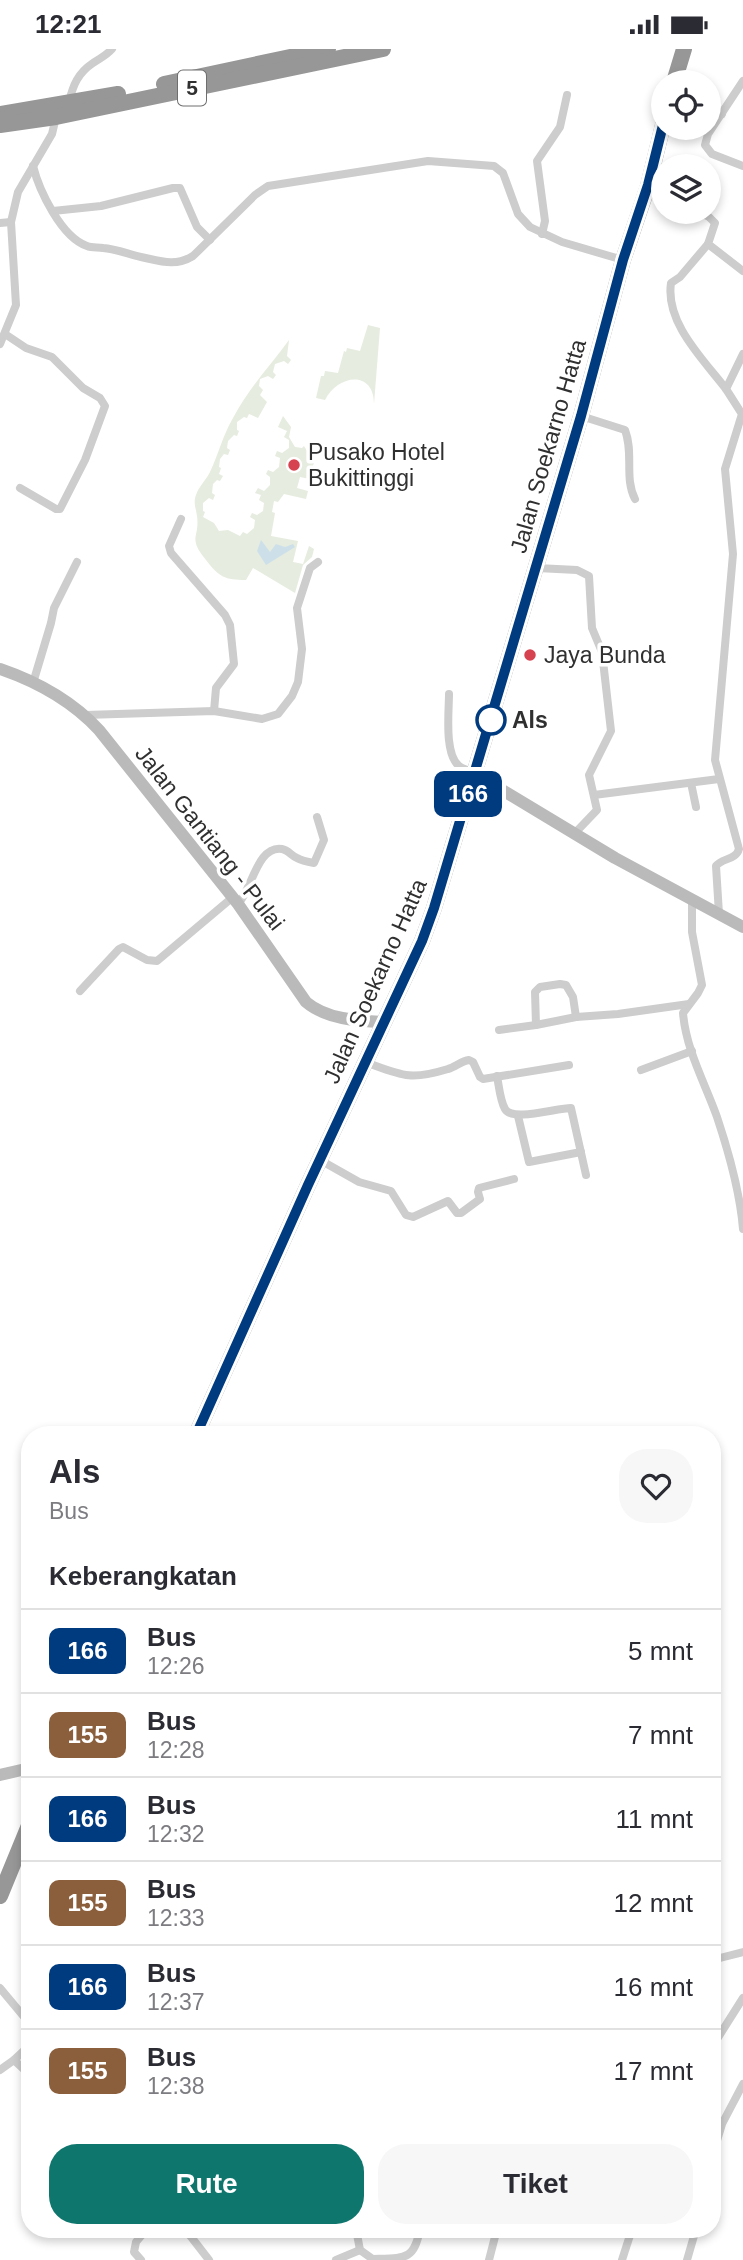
<!DOCTYPE html>
<html lang="id">
<style>
:root{--surface:#fff;--page:#f7f7f7;--text:#2b2b33;--muted:#7c7c81;--line:#e1e1e2;--accent:#0f766e}
body{margin:0;font-family:Helvetica,sans-serif;background:var(--page);color:var(--text);height:100vh;display:flex;flex-direction:column;font-size:26px;white-space:nowrap}
*{box-sizing:border-box;margin:0}
p{font-size:23px;color:var(--muted)}
.icon{flex:none;width:38px;height:38px;fill:none;stroke:currentColor;stroke-width:2;stroke-linecap:round;stroke-linejoin:round}
.map{position:relative;flex:1;overflow:hidden}
.details{position:absolute;left:21px;top:1377px;width:700px;height:812px;display:flex;flex-direction:column;background:var(--surface);border-radius:28px;box-shadow:0 4px 10px #0003}
.details>*{flex:none}
.badge{padding:0 14px;border-radius:10px;font-size:24px;line-height:46px}
.tools{position:absolute;left:651px;top:21px;display:grid;gap:14px}
.tools a{display:grid;place-items:center;width:70px;height:70px;border-radius:50%;background:var(--surface);box-shadow:0 4px 10px #0003;font-size:35px}
.map>.badge{position:absolute;translate:-50% -50%;box-shadow:0 0 0 4px #fff}
h2{padding:0 28px;font-size:26px;line-height:63px}
.round{display:grid;place-items:center;flex:none;width:74px;height:74px;border-radius:28px;background:var(--page)}
.headline{display:flex;align-items:center;justify-content:space-between;height:119px;padding:0 28px}
h1{font-size:33px;font-weight:700;line-height:52px}
.cta{display:flex;gap:14px;margin-top:auto;padding:14px 28px}
.cta a{flex:1;height:80px;border-radius:28px;background:var(--accent);color:#fff;font-size:28px;font-weight:700;line-height:80px;text-align:center}
.cta a+a{background:var(--page);color:var(--text)}
ul{padding:0;list-style:none}
li{display:flex;align-items:center;gap:21px;height:84px;padding:0 28px;border-top:2px solid var(--line)}
li div{flex:1}
li b{display:block;font-size:26px}
li em{font-style:normal}
li .badge{min-width:77px;font-weight:700;text-align:center}
.status{display:flex;justify-content:space-between;align-items:center;height:49px;padding:0 35px;background:var(--surface);direction:ltr}
.status svg{height:19px;fill:currentColor}
.map>svg:first-child{display:block}
.green{fill:#e6ecdf}
.water{fill:#cde0ea}
.lines{fill:none;stroke-linecap:round;stroke-linejoin:round}
.street{stroke:#cdcdcd;stroke-width:8}
.secondary{stroke:#bababa;stroke-width:12}
.highway{stroke:#979797;stroke-width:16}
.line-casing{stroke:#fff;stroke-width:16}
.line{stroke:#003b80;stroke-width:10}
.poi-dot{fill:#d74251;stroke:#fff;stroke-width:2.5}
.stop-dot{fill:#fff;stroke:#003b80;stroke-width:3.5}
.labels{text-anchor:middle;stroke-width:7;stroke-linejoin:round;paint-order:stroke}
.shield{fill:#fff;stroke:#6e6e6e;stroke-width:2}
.shield-label{font-size:21px;font-weight:bold;fill:#303030}
.street-label{font-size:23px;fill:#303030;stroke:#fff}
.poi-label{font-size:23px;fill:#303030;stroke:#fff;text-anchor:start}
.stop-label{font-size:23px;font-weight:bold;fill:#303030;stroke:#fff;text-anchor:start}
</style>
<div class="status"><b>12:21</b><svg viewBox="0 0 49 12"><path d="M0 12V9h3v3zM5 12V6h3v6zM10 12V3h3v9zM15 12V0h3v12zM26 1h20v11H26zM47 4h2v5h-2z"/></svg></div>
<div class="map">
<svg width="743" height="2211" viewBox="0 0 743 2211">
<rect width="100%" height="100%" fill="#fff"/>
<!-- green -->
<g class="green">
<path d="M368,276L380,279L374,355C374,320 337,326 325,351L316,349L321,327H324L325,322L338,324L344,302L346,303L347,299L360,302Z"/>
<path d="M289,291L287,307L291,311L288,315L284,312L275,315L273,323L276,326L273,330L268,327L260,330L259,337L263,341L260,346L267,353L258,369L249,365L247,369L244,368L237,373V381L239,382L237,387L234,386L228,392L227,399L230,401L228,406L224,405L220,410L219,418L221,419L219,425L223,427L220,432L217,431L213,435L212,444L215,446L213,451L209,449L203,454V462L205,463L203,468L214,474L219,482L228,481L240,487L243,483L247,485L254,479L255,471L250,468L252,464L257,466L263,462L264,454L259,451L261,446L255,444L258,439L264,442L270,436V428L266,425L268,421L273,423L279,418L280,409L275,407L277,402L282,404L289,399V391L284,388L287,382L278,378L283,367L291,378L289,388L295,398L302,399L304,397L314,413L310,430L300,428L297,439L308,442L306,450L284,445L278,453L274,452L272,463L275,464L271,487L298,492L293,513L303,515L309,497L314,500L312,508L303,516L295,544L253,519L246,531C225,531 219,528 206,511C187,488 200,489 197,467C196,459 193,454 196,446C199,437 206,431 210,423C218,406 223,386 233,369C248,340 270,317 289,291Z"/>
</g>
<!-- water -->
<path class="water" d="M261,491L270,503L276,495L285,498L293,495L295,498L266,516L257,502Z"/>
<g class="lines">
<!-- street -->
<g class="street">
<path d="M743,32L708,85L705,96L712,105L743,117"/>
<path d="M69,53C73,36 78,24 93,14C100,9 106,7 112,0"/>
<path d="M709,60L722,65"/>
<path d="M33,117C39,141 61,188 87,197C92,199 98,198 103,199C116,200 128,205 141,208C160,212 175,218 193,207L255,146L268,137L428,112L494,117L503,124L518,165L530,178L562,193L623,211"/>
<path d="M648,137L663,144"/>
<path d="M53,162L101,157L173,139H180L197,178L210,191"/>
<path d="M699,163L709,168L715,174L708,195L743,222"/>
<path d="M0,174L11,173"/>
<path d="M542,185L545,172L537,112L560,78L567,46"/>
<path d="M708,195L680,228L671,234C665,274 704,311 726,340"/>
<path d="M5,285L26,299L52,308L83,339L100,349L105,357L85,411L60,460H56L20,439"/>
<path d="M0,295L16,256L11,173L18,143L52,85L56,68"/>
<path d="M581,367L625,381C634,404 624,429 635,450"/>
<path d="M181,470L169,497L171,504L225,566L230,576L234,615L216,639L214,662"/>
<path d="M537,519L577,521L589,527L592,579L602,603L611,682L589,726L597,761L575,784"/>
<path d="M33,634L51,574L54,559L77,513"/>
<path d="M449,645C449,662 444,705 459,717C463,720 470,722 474,724"/>
<path d="M85,666L214,662L262,670L278,665L292,647L298,633L302,600L297,559L310,519L318,513"/>
<path d="M691,734L696,758"/>
<path d="M594,746L719,730"/>
<path d="M692,852V883L702,936L698,944L683,964C686,1001 705,1034 717,1068C729,1104 740,1143 743,1180"/>
<path d="M238,855C252,841 257,796 282,800C288,801 292,807 297,809C302,812 308,813 314,814L324,791L317,768"/>
<path d="M719,865L716,817C722,809 736,811 739,800L715,711L733,505L725,420L742,365L726,340L743,305"/>
<path d="M80,942L119,900L123,898L147,911L157,912L233,848"/>
<path d="M536,976L535,943L540,938L560,935L566,936L573,948L576,968"/>
<path d="M499,981L536,976L576,968L618,965L689,955"/>
<path d="M365,1013C401,1026 409,1032 448,1020C456,1018 461,1012 469,1011L473,1013L480,1028L483,1030L569,1016"/>
<path d="M641,1021L692,1002"/>
<path d="M497,1027C499,1037 500,1051 505,1060C512,1073 556,1059 571,1059L586,1126"/>
<path d="M518,1067L529,1113L581,1103"/>
<path d="M320,1111L359,1133L391,1142L406,1166L413,1168L448,1152L457,1164H461L480,1150L478,1143L479,1139L514,1130"/>
<path d="M712,1911L743,1903"/>
<path d="M0,1939L30,1975"/>
<path d="M712,1998L743,1949"/>
<path d="M14,2011L30,1996"/>
<path d="M0,2021L14,2011L30,2026"/>
<path d="M712,2108L722,2075L743,2035"/>
<path d="M185,2180L209,2211"/>
<path d="M356,2180L360,2201L374,2211"/>
<path d="M373,2210C406,2209 414,2211 420,2180"/>
<path d="M141,2211L134,2203L136,2193L147,2180"/>
<path d="M336,2211L360,2201"/>
<path d="M489,2211L497,2180"/>
<path d="M622,2211L632,2180"/>
<path d="M687,2211L696,2180"/>
</g>
<!-- secondary -->
<g class="secondary">
<path d="M0,620C38,633 72,652 99,681L238,855L306,953C326,970 357,972 383,973"/>
<path d="M474,724L615,809L743,878"/>
<path d="M0,1726L30,1719"/>
</g>
<!-- highway -->
<g class="highway">
<path d="M674,33L684,0"/>
<path d="M164,35L328,0"/>
<path d="M0,65L118,45"/>
<path d="M0,76L56,68L383,0"/>
<path d="M196,1386L308,1136L422,892L434,859L581,367L623,211L648,137L663,76"/>
<path d="M0,1847L30,1774"/>
</g>
</g>
<g class="lines">
<!-- line casing -->
<g class="line-casing">
<path id="line" d="M196,1386L308,1136L422,892L434,859L581,367L623,211L648,136L663,76"/>
</g>
<!-- line -->
<use href="#line" class="line"/>
</g>
<!-- markers -->
<g class="poi-dot">
<circle cx="294" cy="416" r="7"/>
<circle cx="530" cy="606" r="7"/>
</g>
<circle class="stop-dot" cx="491" cy="671" r="14"/>
<g class="labels">
<!-- shield labels -->
<rect class="shield" x="178" y="21.5" width="28" height="35" rx="5"/>
<g class="shield-label">
<text x="192" y="46">5</text>
</g>
<!-- street labels -->
<g class="street-label">
<text transform="translate(548 397) rotate(-74)" y="8">Jalan Soekarno Hatta</text>
<text transform="translate(210 789) rotate(52)" y="8">Jalan Gantiang - Pulai</text>
<text transform="translate(375 932) rotate(-66)" y="8">Jalan Soekarno Hatta</text>
</g>
<!-- poi labels -->
<g class="poi-label">
<text x="308" y="411">Pusako Hotel<tspan x="308" dy="26">Bukittinggi</tspan></text>
<text x="544" y="614">Jaya Bunda</text>
</g>
<!-- stop labels -->
<g class="stop-label">
<text x="512" y="679">Als</text>
</g>
</g>
</svg>
<div class="tools">
<a><svg class="icon" aria-label="locate" viewBox="0 0 24 24"><circle cx="12" cy="12" r="6"/><path d="M12 2v4M12 18v4M2 12h4M18 12h4"/></svg></a>
<a><svg class="icon" aria-label="layers" viewBox="0 0 24 24"><path d="M12 4l9 5-9 5-9-5zM3 14l9 5 9-5"/></svg></a>
</div>
<b class="badge" style="left:468px;top:745px;background:#003b80;color:#fff">166</b>
<section class="details">
<div class="headline"><div><h1>Als</h1><p>Bus</p></div><a class="round"><svg class="icon" aria-label="heart" viewBox="0 0 24 24"><path d="M12 20l-8-8c-3-5 5-10 8-4 3-6 11-1 8 4z"/></svg></a></div>
<h2>Keberangkatan</h2>
<ul>
<li><span class="badge" style="background:#003b80;color:#fff">166</span><div><b>Bus</b><p>12:26</p></div><em>5 mnt</em></li>
<li><span class="badge" style="background:#8b5e3c;color:#fff">155</span><div><b>Bus</b><p>12:28</p></div><em>7 mnt</em></li>
<li><span class="badge" style="background:#003b80;color:#fff">166</span><div><b>Bus</b><p>12:32</p></div><em>11 mnt</em></li>
<li><span class="badge" style="background:#8b5e3c;color:#fff">155</span><div><b>Bus</b><p>12:33</p></div><em>12 mnt</em></li>
<li><span class="badge" style="background:#003b80;color:#fff">166</span><div><b>Bus</b><p>12:37</p></div><em>16 mnt</em></li>
<li><span class="badge" style="background:#8b5e3c;color:#fff">155</span><div><b>Bus</b><p>12:38</p></div><em>17 mnt</em></li>
</ul>
<div class="cta"><a>Rute</a><a>Tiket</a></div>
</section>
</div>
